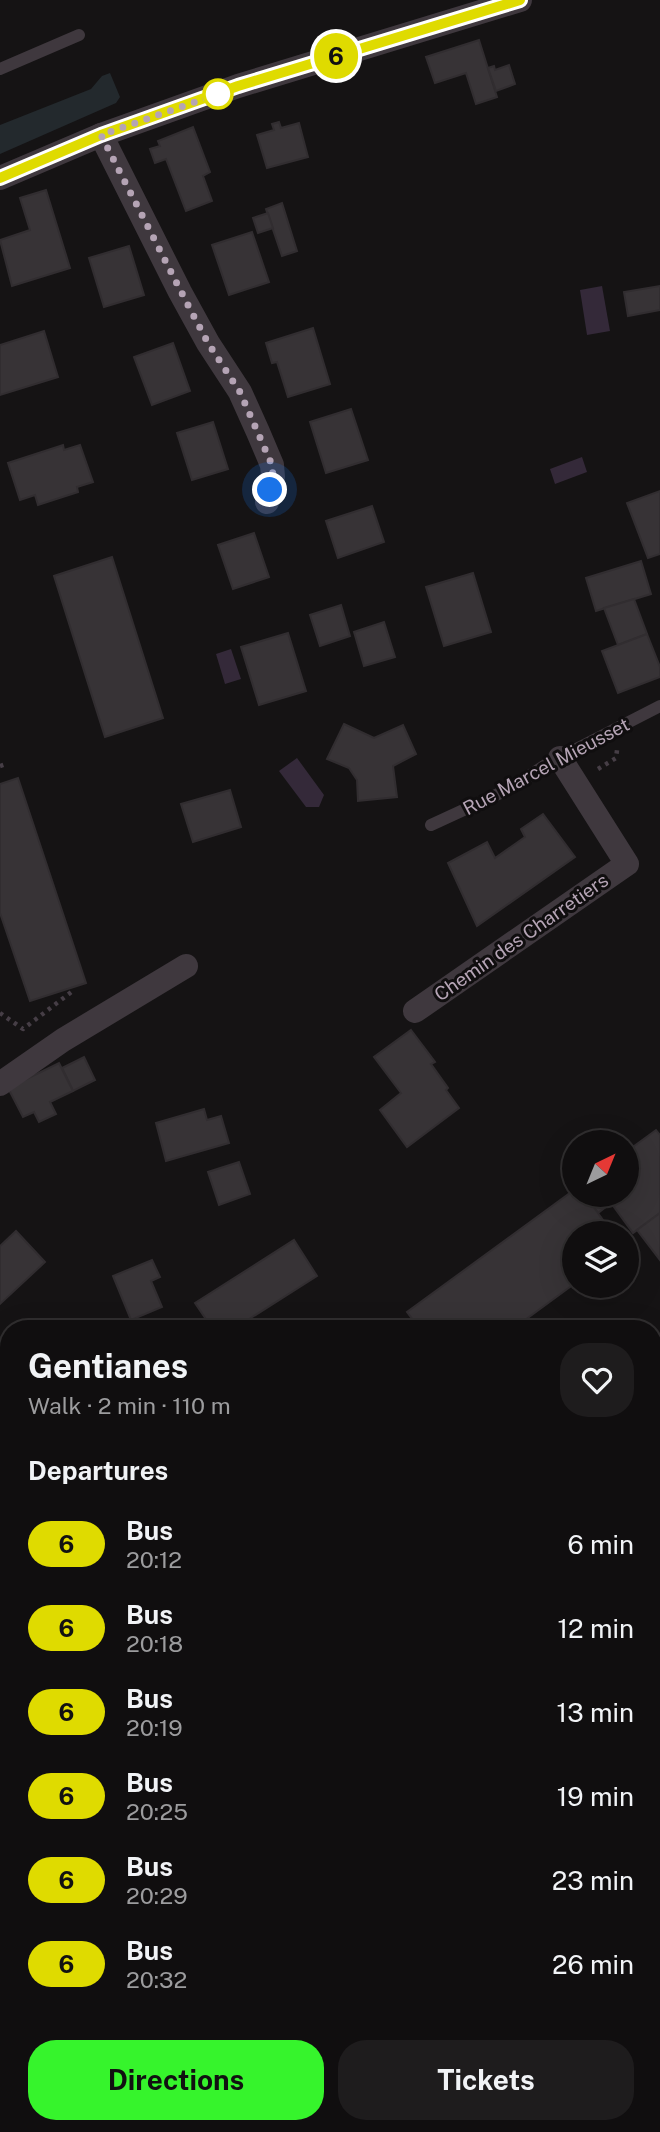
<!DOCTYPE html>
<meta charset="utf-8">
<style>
:root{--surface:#100e0f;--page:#1e1c1d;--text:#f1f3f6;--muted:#9c9c9e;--line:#302e2f;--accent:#36f42c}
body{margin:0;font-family:"Public Sans",sans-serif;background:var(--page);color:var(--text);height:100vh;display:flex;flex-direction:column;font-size:26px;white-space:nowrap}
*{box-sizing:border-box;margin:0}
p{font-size:23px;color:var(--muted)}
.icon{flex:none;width:38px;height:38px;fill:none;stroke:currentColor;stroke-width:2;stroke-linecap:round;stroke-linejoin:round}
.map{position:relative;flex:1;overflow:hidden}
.details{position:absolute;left:0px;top:1320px;width:662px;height:814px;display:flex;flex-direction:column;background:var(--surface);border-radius:28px 28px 0 0;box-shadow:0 7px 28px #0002,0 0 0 2px var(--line)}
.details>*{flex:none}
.badge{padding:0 14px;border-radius:23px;font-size:24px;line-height:46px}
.needle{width:46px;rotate:43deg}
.buttons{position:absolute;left:562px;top:1130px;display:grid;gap:14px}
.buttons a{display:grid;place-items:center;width:77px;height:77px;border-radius:50%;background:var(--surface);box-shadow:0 7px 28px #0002,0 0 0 2px var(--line);font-size:35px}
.you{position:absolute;width:35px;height:35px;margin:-18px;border:5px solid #fff;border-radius:50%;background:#1a73e8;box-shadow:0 0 0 10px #1a73e833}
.map>.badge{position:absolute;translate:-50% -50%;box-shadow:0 0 0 4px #fff}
h2{padding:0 28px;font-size:26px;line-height:63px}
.round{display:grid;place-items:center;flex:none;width:74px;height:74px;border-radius:28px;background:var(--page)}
.head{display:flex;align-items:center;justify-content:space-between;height:119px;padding:0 28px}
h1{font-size:33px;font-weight:700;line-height:52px}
.cta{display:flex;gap:14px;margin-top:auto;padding:14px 28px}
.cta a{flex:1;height:80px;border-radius:28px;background:var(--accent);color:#111;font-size:28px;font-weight:700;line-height:80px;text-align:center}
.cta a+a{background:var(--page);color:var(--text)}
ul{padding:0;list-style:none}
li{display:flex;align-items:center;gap:21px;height:84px;padding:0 28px}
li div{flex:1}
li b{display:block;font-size:26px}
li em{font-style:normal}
li .badge{min-width:77px;font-weight:700;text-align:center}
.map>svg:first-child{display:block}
.green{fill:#23292d}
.water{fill:#342939}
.building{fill:#373336;stroke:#312d30;stroke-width:2}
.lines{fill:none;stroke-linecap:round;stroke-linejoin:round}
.path{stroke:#463e46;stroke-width:4.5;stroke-dasharray:3.5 5;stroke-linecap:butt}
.service{stroke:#3f383e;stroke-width:12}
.minor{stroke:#3f383e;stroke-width:24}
.tertiary{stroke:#3f383e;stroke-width:30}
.line-casing{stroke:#fff;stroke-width:16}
.line{stroke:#dfdb00;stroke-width:10}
.walk{stroke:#b5a4b5;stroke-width:7;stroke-dasharray:0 12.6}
.stop-dot{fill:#fff;stroke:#dfdb00;stroke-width:3.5}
.labels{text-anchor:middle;stroke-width:6;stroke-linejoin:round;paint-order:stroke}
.street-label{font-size:19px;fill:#b5a4b5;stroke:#100e0f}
</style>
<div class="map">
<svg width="660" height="2132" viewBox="0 0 660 2132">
<rect width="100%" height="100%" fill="#151314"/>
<!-- green -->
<g class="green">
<path d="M110,73L120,97L116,103L0,154V125L91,89L102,76Z"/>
<path d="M660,1841V2132H182L184,2124H653V1845Z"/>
<path d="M143,2124V2132H71L70,2125Z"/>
</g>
<!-- water -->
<g class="water">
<path d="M602,286L610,331L587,335L580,290Z"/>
<path d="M582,457L587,472L555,484L550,469Z"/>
<path d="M231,649L241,679L225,684L216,654Z"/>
<path d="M297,758L324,795L319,807H306L279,771Z"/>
</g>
<!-- building -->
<g class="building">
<path d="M479,40L497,97L476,104L466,73L435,83L426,57Z"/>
<path d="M509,65L515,84L496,91L488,68L494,66L495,70Z"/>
<path d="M279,122L281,128L299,123L308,157L267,168L257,135L274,130L272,124Z"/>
<path d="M193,127L210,172L203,176L212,201L186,211L166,159L155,163L150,149L160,146L158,141Z"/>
<path d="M46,190L70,268L12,286L0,240L30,230L20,198Z"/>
<path d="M282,203L297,251L282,256L266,209Z"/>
<path d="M268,213L273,228L258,233L253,218Z"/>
<path d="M252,232L269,282L229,295L212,245Z"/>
<path d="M129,246L144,295L104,307L89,258Z"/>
<path d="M660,286V310L628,316L624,292Z"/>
<path d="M313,328L330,384L288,397L277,362L272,363L266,343Z"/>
<path d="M44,331L58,377L0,395V345Z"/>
<path d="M173,343L190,391L152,405L134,357Z"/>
<path d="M351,409L368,460L326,473L310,422Z"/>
<path d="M213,422L228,469L192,480L177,433Z"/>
<path d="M63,445L64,450L80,445L93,482L77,487L78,492L38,505L35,495L20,500L8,463Z"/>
<path d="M660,491V554L648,558L627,503Z"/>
<path d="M372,506L384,542L338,558L326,521Z"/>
<path d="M254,533L269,577L233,589L218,545Z"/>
<path d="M112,557L163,718L105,737L54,576Z"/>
<path d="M641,561L651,594L596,611L586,578Z"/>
<path d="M473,573L491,632L444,646L426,587Z"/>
<path d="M634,599L647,634L618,645L604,608Z"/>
<path d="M341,605L350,636L320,646L310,615Z"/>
<path d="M384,622L395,657L364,666L354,632Z"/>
<path d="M288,633L306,691L259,705L241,647Z"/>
<path d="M647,634L660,667V677L618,693L602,651Z"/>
<path d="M344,724L374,738L403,725L416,754L393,766L397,797L358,801L357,780L349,768L327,759Z"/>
<path d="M18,778L86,983L30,1001L0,913V784Z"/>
<path d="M230,790L241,827L193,842L181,804Z"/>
<path d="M543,814L575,857L477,926L448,863L487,842L495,858L525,837L521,829Z"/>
<path d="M411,1030L435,1062L431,1064L448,1088L446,1090L459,1108L407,1147L380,1110L401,1093L374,1057Z"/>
<path d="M84,1057L95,1080L73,1091L62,1068Z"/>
<path d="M59,1063L73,1091L50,1102L56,1114L39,1122L34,1112L23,1117L8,1088Z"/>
<path d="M204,1109L207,1120L221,1116L229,1143L166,1161L156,1123Z"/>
<path d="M656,1130L660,1135V1213L633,1233L611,1203L598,1213L585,1195H626V1152Z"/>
<path d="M239,1162L250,1194L219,1205L208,1172Z"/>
<path d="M574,1190V1195H585L613,1234H574V1284L514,1328H419L407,1312Z"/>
<path d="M660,1213V1260L637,1230Z"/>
<path d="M16,1231L45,1262L0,1304V1246Z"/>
<path d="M294,1240L317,1276L235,1328H212L195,1303Z"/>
<path d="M152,1260L160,1277L151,1281L162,1307L131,1320L113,1276Z"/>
<path d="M0,1511L9,1522V1537L2,1542L0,1539Z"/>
<path d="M0,1672L9,1686V1768L0,1773Z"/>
<path d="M9,1768V1821L0,1801V1773Z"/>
<path d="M9,1895V1912L0,1907V1899Z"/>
</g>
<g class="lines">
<!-- path -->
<g class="path">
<path d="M0,766L6,764"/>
<path d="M598,769L616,758L617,750"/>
<path d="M0,1013L23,1029L74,990"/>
<path d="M206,2132L208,2124"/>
</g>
<!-- service -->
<g class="service">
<path d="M0,69L79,35"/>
<path d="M431,825L509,789L547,764L660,706"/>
<path d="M0,1647L9,1661"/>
<path d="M653,1870L660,1865"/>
<path d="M653,1885L660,1897"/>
<path d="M653,2090L660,2086"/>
<path d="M454,2124L458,2132"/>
<path d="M538,2124L542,2132"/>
<path d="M638,2124L642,2132"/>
<path d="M651,2124L656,2132"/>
</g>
<!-- minor -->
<g class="minor">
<path d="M101,135L180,292L208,343L240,392L258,432L272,465L273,477L267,502"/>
<path d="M0,178L101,135L238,86L520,0"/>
<path d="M415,1011L627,864L560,758"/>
<path d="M0,1084L63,1040L186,966"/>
</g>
<!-- tertiary -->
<g class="tertiary">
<path d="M653,1809L660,1804"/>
<path d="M0,2000L9,2010"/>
<path d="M0,2027L9,2042"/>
<path d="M53,2124V2132"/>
<path d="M162,2124V2132"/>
</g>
</g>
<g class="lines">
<!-- line casing -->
<g class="line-casing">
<path id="line" d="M0,178L101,135L238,86L520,0"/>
</g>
<!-- line -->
<use href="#line" class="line"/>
<!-- walk -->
<path class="walk" d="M218,94L101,135L190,309L208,343L240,392L272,465L273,477L270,490"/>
</g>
<!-- markers -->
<circle class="stop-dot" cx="218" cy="94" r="14"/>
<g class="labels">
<!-- street labels -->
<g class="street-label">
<text transform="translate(546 766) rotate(-28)" y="7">Rue Marcel Mieusset</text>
<text transform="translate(521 937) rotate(-35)" y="7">Chemin des Charretiers</text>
</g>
</g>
</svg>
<div class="buttons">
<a><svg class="needle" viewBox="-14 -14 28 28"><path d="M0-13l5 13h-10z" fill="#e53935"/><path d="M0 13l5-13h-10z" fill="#9c9c9e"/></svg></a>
<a><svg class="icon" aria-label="layers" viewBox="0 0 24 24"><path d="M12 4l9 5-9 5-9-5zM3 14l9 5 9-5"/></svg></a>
</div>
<div class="you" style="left:270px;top:490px"></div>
<b class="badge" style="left:336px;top:56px;background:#dfdb00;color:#111">6</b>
<section class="details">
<div class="head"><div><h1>Gentianes</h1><p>Walk · 2 min · 110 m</p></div><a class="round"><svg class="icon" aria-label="heart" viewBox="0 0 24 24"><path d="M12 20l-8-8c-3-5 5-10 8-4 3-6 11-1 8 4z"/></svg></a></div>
<h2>Departures</h2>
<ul>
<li><span class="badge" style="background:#dfdb00;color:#111">6</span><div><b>Bus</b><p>20:12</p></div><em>6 min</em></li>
<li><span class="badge" style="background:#dfdb00;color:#111">6</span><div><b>Bus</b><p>20:18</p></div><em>12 min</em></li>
<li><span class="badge" style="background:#dfdb00;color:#111">6</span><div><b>Bus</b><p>20:19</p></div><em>13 min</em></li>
<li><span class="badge" style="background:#dfdb00;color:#111">6</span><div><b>Bus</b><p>20:25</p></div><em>19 min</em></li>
<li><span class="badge" style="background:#dfdb00;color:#111">6</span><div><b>Bus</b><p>20:29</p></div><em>23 min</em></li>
<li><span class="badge" style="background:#dfdb00;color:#111">6</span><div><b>Bus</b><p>20:32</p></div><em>26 min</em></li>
</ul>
<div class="cta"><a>Directions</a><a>Tickets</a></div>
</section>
</div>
